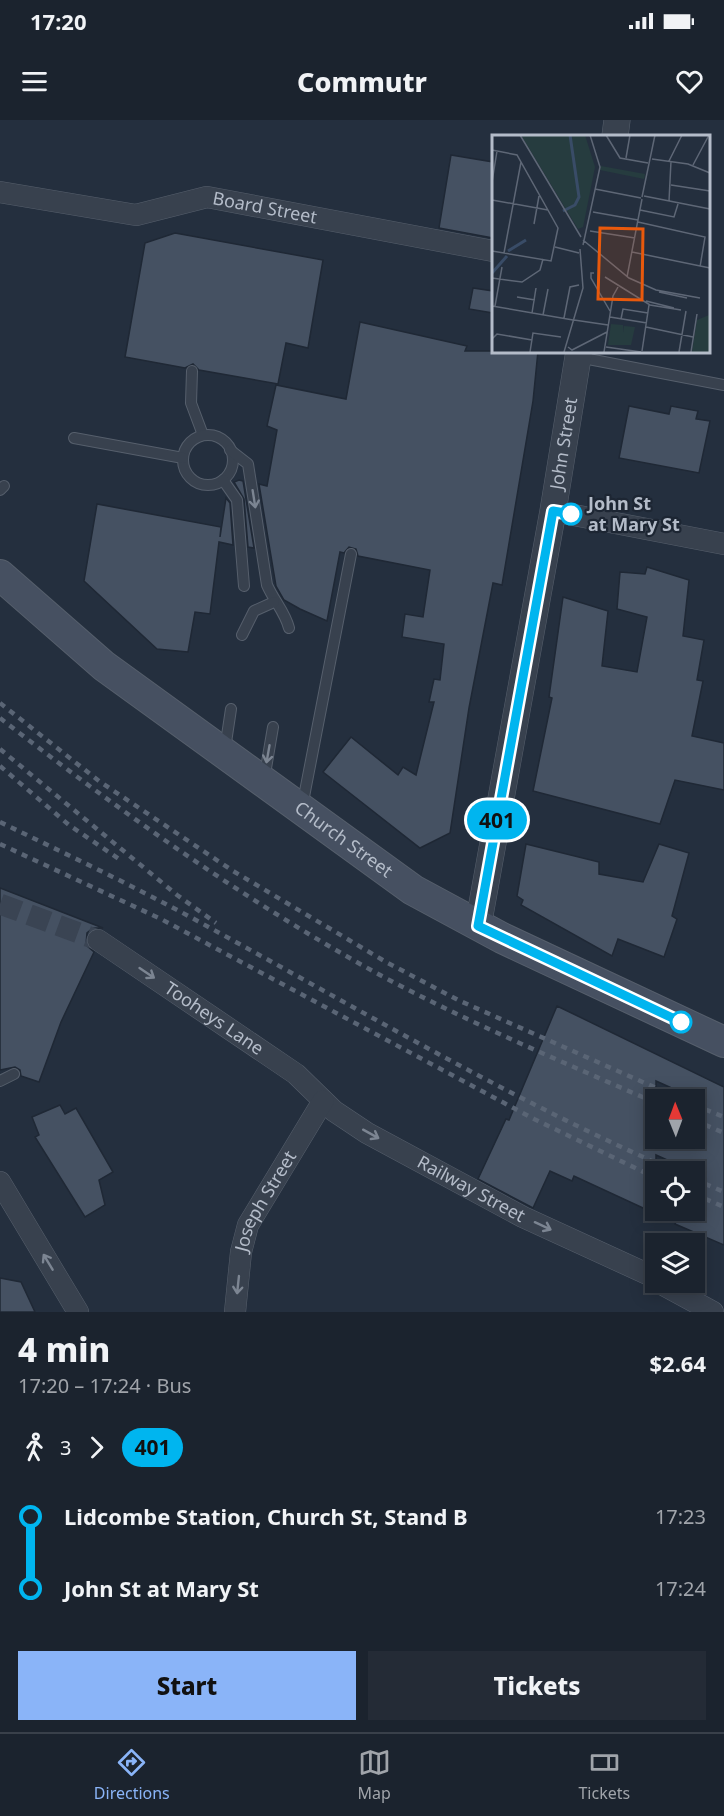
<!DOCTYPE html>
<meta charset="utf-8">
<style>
:root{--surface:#1b232e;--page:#242b36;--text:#f1f3f6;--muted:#a0a4aa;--line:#39404a;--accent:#8ab4f8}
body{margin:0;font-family:"Noto Sans",sans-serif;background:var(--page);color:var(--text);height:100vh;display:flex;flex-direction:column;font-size:22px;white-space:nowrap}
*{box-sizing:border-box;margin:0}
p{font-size:20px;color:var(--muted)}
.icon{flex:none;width:33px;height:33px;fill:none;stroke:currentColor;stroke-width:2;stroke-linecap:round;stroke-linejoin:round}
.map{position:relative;height:1192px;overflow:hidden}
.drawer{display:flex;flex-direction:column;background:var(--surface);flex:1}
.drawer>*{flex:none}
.badge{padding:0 12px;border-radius:20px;font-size:21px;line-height:39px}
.needle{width:39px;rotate:359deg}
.controls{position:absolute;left:645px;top:969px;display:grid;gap:12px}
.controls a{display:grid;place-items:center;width:60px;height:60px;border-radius:0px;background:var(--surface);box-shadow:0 3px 15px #0003,0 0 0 2px var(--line);font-size:30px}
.map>.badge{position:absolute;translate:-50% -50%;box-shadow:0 0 0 3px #fff}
.legs{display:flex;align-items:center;gap:9px;height:66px;padding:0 18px;font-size:20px}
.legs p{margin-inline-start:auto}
.headline{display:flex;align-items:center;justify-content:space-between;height:102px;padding:0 18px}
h1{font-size:33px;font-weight:800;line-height:45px}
.button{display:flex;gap:12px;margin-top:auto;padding:12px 18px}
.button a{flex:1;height:69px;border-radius:0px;background:var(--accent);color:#111;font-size:24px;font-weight:800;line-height:69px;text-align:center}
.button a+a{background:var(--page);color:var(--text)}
ul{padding:0 18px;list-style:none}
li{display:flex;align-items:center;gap:21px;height:72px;font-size:22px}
li i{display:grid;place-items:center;width:9px;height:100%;margin:0 8px;background:currentColor}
li i::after{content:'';width:15px;height:15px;margin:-8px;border:4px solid;border-radius:50%;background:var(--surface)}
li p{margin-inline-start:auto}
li:first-child i{background:linear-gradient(#0000 50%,currentColor 0)}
li:last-child i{background:linear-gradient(currentColor 50%,#0000 0)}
.status{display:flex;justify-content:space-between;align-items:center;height:42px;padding:0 30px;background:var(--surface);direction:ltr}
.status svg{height:16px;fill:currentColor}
header{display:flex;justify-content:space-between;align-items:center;height:78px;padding:0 18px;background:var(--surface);font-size:27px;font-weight:800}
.dock{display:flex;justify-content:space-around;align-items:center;height:84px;border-top:2px solid var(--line);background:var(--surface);font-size:16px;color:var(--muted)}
.dock a{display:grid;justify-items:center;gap:3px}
.dock .active{color:var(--accent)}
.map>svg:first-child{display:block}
.building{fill:#455162;stroke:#1f2835;stroke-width:1.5;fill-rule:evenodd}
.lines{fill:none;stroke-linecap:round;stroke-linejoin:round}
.minor-tunnel{stroke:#3a4453;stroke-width:21;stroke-dasharray:21 10;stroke-linecap:butt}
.service-casing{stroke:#565f6c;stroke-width:12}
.minor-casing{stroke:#565f6c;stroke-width:22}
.tertiary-casing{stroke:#565f6c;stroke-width:27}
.secondary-casing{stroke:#565f6c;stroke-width:32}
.service{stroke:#38414e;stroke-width:10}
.minor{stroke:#38414e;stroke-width:21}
.tertiary{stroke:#38414e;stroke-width:26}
.secondary{stroke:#465061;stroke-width:30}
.rail{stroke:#5a6575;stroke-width:4.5;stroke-dasharray:6 6;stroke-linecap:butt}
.oneway{stroke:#7c8592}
.line-1-casing{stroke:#fff;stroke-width:14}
.line-1{stroke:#00b5ef;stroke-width:9}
.stop-1-dot{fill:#fff;stroke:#00b5ef;stroke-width:3}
.labels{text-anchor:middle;stroke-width:4.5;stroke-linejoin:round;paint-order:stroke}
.street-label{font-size:18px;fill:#b4bcc9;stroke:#1d2633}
.stop-label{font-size:18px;font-weight:bold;fill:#b4bcc9;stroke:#1d2633;text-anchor:start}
.inset-river{fill:none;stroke:#394c67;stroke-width:3}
.inset-road{fill:none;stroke:#5e6776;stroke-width:1.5}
.view{fill:#e8590c;fill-opacity:0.15;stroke:#e8590c;stroke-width:3}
.inset-edge{fill:none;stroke:#b4bcc9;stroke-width:3}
</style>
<div class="status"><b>17:20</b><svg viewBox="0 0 49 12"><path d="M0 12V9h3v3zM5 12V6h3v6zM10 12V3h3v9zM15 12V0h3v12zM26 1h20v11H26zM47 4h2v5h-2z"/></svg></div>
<header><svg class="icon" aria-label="menu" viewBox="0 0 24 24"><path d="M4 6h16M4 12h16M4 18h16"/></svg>Commutr<svg class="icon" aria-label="heart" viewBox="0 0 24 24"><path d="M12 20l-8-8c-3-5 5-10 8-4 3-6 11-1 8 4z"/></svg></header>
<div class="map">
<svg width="724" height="1192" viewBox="0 0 724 1192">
<rect width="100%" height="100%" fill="#242f3e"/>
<!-- building -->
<g class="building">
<path d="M451,35L493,42V118L439,108Z"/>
<path d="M175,113L323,140L308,228L286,223L278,264L199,250L193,244L185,248L125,237L145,123Z"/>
<path d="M473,168L493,171V193L469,189Z"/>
<path d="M360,202L467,226L465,231H538L533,281L502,465L493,463L469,588L450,713L420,728L323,652L351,617L398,655L403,647L416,655L434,582H429L434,559L440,560L444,524L402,517L405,494L423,497L430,450L358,436L356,429L349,427L344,433L340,432L327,501L300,489L284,480L276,466L259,364L267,366L277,310L267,306L276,265L346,279Z"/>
<path d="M629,286L669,294L671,286L698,291L696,299L710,301L699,353L619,338Z"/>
<path d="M239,360L243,361L254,428L248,427L244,379L234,362Z"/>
<path d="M226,378L230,383L233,425L219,422L210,494L195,492L188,532L157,529L84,461L97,384L221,407L220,417Z"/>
<path d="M647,447L689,460L683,516L704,520L697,560L703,561L692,616L724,623V670L675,660L660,704L533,671L552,578L549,577L563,477L608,491L602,546L637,552L647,497L617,489L620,452L645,454Z"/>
<path d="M526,724L599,742V754L643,762L659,724L689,733L672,796L677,799L664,837L618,819L612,836L521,785L523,780L517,776Z"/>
<path d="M0,768L103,808H93L87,813L86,825L94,832L61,902L39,962L21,956L20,950L15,947L0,950Z"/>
<path d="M557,886L724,967V1125L675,1104L681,1090H694V1052L656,1035V1094L574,1056L572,1061L550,1051L533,1088L478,1059L506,999L509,1000ZM656,961L694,978V1018H656Z"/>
<path d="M60,985L65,994L76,988L113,1052L99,1060L105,1085L85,1097L35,1017L39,1015L32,997Z"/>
<path d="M0,1158L21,1162L35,1192H0Z"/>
</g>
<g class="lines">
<!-- minor-tunnel -->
<path class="minor-tunnel" d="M0,784L98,820"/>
<!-- service casing -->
<g class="service-casing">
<g id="service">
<path d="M578,237L724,265"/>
<path d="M192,251L191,283L203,315"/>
<circle cx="208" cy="340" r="25"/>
<path d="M74,318L183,338"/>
<path d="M230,330L248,344L267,465C274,481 285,492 289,508"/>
<path d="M223,360L237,380L244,466"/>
<path d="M0,370L4,366"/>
<path d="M242,515L254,491L274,482"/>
<path d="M225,629L231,589"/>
<path d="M264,660L273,607"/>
<path d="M302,687L351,434"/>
<path d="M0,961L14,954"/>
</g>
</g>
<!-- minor casing -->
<g class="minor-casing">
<g id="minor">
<path id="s1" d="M0,72L136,95L207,77L493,131"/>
<path d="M553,391L724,424"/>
<path id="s2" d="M98,820L296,954L334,991L367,1013L523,1097L656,1158"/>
<path d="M0,1062L78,1192"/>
<path d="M658,1162L713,1192"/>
<path id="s3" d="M235,1192L241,1132L248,1105L323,981"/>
</g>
</g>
<!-- tertiary casing -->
<g class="tertiary-casing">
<g id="tertiary">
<path d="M615,16L617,0"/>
<path id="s4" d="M478,806L553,391L579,231"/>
</g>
</g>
<!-- secondary casing -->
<g class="secondary-casing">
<g id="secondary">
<path id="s5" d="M0,455L104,546L413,770L502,818L724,922"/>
</g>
</g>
<!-- service -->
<use href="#service" class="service"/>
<!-- minor -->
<use href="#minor" class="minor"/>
<!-- tertiary -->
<use href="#tertiary" class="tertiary"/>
<!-- secondary -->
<use href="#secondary" class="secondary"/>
<!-- rail -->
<g class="rail">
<path d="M0,583L99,661L233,751L386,842L458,880L683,980"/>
<path d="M0,598C121,692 245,781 380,855C469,903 563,942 656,983"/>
<path d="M0,629L177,775L216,803"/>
<path d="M0,646L69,705L119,739"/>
<path d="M0,702C68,735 136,767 203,804C359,889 513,981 677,1052"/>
<path d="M0,724L161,799L534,999L656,1058"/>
<path d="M694,985L724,997"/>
<path d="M694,1000L724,1013"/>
<path d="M694,1059L724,1072"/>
<path d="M694,1074L724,1087"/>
</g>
</g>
<!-- one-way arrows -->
<defs><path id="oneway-shaft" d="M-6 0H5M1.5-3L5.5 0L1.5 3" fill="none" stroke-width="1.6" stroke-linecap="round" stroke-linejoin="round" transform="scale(1.5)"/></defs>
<g class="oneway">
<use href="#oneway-shaft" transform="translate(254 379) rotate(81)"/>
<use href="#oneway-shaft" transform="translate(268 634) rotate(100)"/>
<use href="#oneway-shaft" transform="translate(147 853) rotate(34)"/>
<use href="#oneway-shaft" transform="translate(371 1014) rotate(29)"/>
<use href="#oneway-shaft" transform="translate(543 1106) rotate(25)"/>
<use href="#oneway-shaft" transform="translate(48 1142) rotate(-121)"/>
<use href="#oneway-shaft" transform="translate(238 1165) rotate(96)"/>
</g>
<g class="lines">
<!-- line-1 casing -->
<g class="line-1-casing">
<path id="line-1" d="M571,394L553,391L478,806L681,902"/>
</g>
<!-- line-1 -->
<use href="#line-1" class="line-1"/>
</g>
<!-- markers -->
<g class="stop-1-dot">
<circle cx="571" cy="394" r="10"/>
<circle cx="681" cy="902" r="10"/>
</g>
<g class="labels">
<!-- street labels -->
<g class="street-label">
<text dy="6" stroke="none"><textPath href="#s1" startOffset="270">Board Street</textPath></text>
<text dy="6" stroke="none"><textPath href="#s4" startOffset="490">John Street</textPath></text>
<text dy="6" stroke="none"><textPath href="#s5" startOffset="434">Church Street</textPath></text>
<text dy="6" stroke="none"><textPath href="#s2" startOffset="140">Tooheys Lane</textPath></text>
<text dy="6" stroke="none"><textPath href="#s2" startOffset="450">Railway Street</textPath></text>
<text dy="6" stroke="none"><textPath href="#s3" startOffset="117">Joseph Street</textPath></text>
</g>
<!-- stop labels -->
<g class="stop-label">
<text x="588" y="390">John St<tspan x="588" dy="21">at Mary St</tspan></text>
</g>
</g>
<!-- overview -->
<g transform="translate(492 15)">
<rect width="218" height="218" fill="#242f3e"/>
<path d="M29,0H93L103,32L91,92L86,94ZM109,31L153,39L152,44L108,35ZM217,180V217H200L205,185ZM119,189L131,190L132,198V191L143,192L139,210H116Z" fill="#263c3f"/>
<path class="inset-river" d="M71,76L83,70L87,62L78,0M16,116L34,105M0,138L15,121"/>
<path class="inset-road" d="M28,0L89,102M114,0L128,23L156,28M0,15L25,20L66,93L59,126L0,116M134,23L138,0M160,24L196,29L218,38M177,26L190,0M201,30L217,0M0,47L5,16M179,50L218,56M103,54L149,63M152,61L218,74M150,62L163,0M0,65L56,75M177,66L179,26M148,75L182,82L186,69M101,77L146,85M146,87L213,102L208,132M42,89L47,61M98,96L143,103M91,105L137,143L164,155L208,163M91,110L108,32L98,0M63,112L87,118M140,117L218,133M12,118L29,27M102,138H99V143L118,176M113,142L158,170L189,175M135,142L150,64M0,143L30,147L48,135L51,124M167,157L195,163M25,162L43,165M154,166L182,173M0,171L81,185M3,171L10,132M40,178L44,153M51,180L56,154M118,182L155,188M72,183L78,152L87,150M129,184L131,174L156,178M82,185L116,190M154,192L201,202M0,204L5,199L40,205M76,212L80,215L115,197M114,212L149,217M150,216L157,170M38,217L41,198L69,202M72,217L91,153L88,114M112,217L121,161L126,152M187,217L194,176M199,217L205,179"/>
<path class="view" d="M108,93L151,94L150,165L106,164Z"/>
<rect width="218" height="218" class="inset-edge"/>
</g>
</svg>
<div class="controls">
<a><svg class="needle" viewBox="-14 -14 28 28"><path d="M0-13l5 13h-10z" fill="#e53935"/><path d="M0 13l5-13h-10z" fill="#a0a4aa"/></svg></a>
<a><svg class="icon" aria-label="locate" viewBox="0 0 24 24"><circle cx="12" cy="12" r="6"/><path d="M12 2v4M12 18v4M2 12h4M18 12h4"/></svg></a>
<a><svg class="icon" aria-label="layers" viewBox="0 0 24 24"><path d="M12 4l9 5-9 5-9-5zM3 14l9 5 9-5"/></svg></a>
</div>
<b class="badge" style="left:497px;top:700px;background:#00b5ef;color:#111">401</b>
</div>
<section class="drawer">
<div class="headline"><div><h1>4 min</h1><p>17:20 – 17:24 · Bus</p></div><b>$2.64</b></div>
<div class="legs"><svg class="icon" aria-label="walk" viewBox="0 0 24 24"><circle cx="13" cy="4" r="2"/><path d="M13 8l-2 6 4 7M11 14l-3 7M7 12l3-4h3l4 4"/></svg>3<svg class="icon" aria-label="forward" viewBox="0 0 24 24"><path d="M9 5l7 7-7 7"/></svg><b class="badge" style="background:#00b5ef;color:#111">401</b></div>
<ul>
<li><i style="color:#00b5ef"></i><b>Lidcombe Station, Church St, Stand B</b><p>17:23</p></li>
<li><i style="color:#00b5ef"></i><b>John St at Mary St</b><p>17:24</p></li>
</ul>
<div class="button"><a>Start</a><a>Tickets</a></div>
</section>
<nav class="dock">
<a class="active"><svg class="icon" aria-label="directions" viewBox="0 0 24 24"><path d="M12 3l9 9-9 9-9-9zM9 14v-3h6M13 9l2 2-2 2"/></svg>Directions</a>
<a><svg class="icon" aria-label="map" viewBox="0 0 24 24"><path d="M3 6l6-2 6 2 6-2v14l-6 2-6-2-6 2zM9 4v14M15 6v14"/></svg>Map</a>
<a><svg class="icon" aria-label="tickets" viewBox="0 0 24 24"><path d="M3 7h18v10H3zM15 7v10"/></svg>Tickets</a>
</nav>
